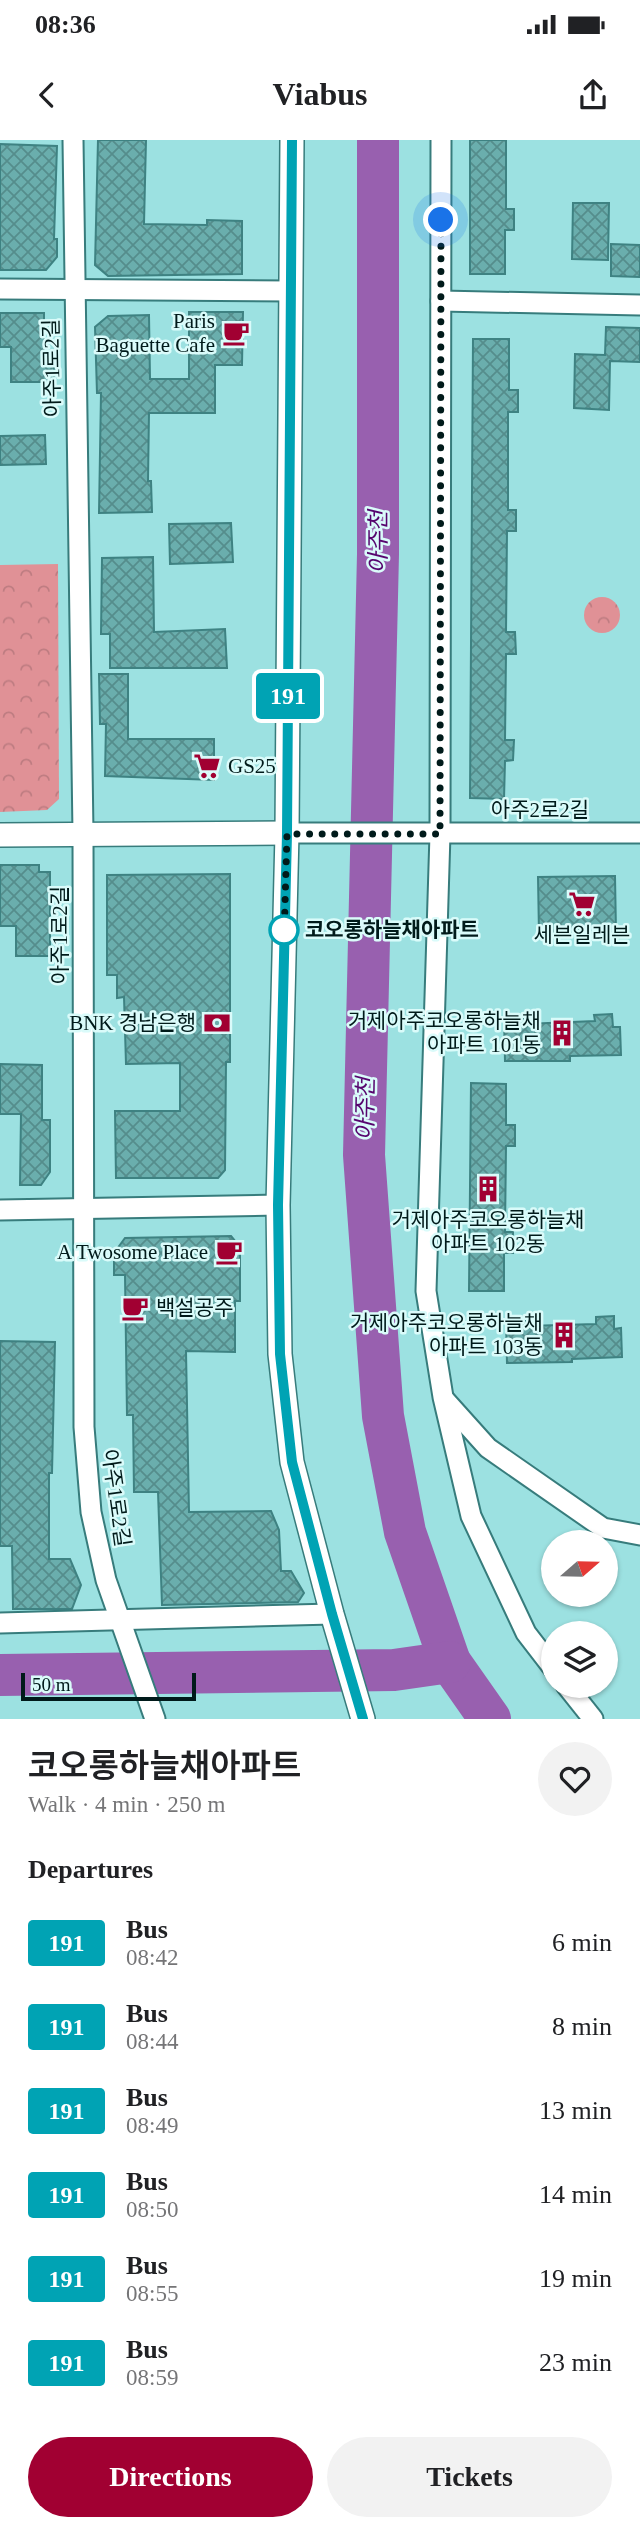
<!DOCTYPE html>
<meta charset="utf-8">
<style>
:root{--surface:#fff;--page:#f2f2f2;--text:#202124;--muted:#757577;--accent:#a10032}
body{margin:0;font-family:"Times New Roman","Noto Sans KR",serif;background:var(--page);color:var(--text);height:100vh;display:flex;flex-direction:column;font-size:26px;white-space:nowrap}
*{box-sizing:border-box;margin:0}
p{font-size:23px;color:var(--muted)}
.icon{flex:none;width:38px;height:38px;fill:none;stroke:currentColor;stroke-width:2;stroke-linecap:round;stroke-linejoin:round}
.map{position:relative;height:1579px;overflow:hidden}
.sheet{display:flex;flex-direction:column;background:var(--surface);flex:1}
.sheet>*{flex:none}
.badge{padding:0 14px;border-radius:5px;font-size:24px;line-height:46px}
.needle{width:46px;rotate:70deg}
.fabs{position:absolute;left:541px;top:1390px;display:grid;gap:14px}
.fabs a{display:grid;place-items:center;width:77px;height:77px;border-radius:50%;background:var(--surface);box-shadow:0 2px 5px #0004;font-size:35px}
.scale{position:absolute;left:21px;bottom:18px;width:175px;box-sizing:border-box;padding-left:7px;border:4px solid #001a1a;border-top:0;font-size:19px;line-height:24px;white-space:nowrap;color:#001a1a;-webkit-text-stroke:5px #dafbfa;paint-order:stroke}
.you{position:absolute;width:35px;height:35px;margin:-18px;border:5px solid #fff;border-radius:50%;background:#1a73e8;box-shadow:0 0 0 10px #1a73e833}
.map>.badge{position:absolute;translate:-50% -50%;box-shadow:0 0 0 4px #fff}
h2{padding:0 28px;font-size:26px;line-height:63px}
.round{display:grid;place-items:center;flex:none;width:74px;height:74px;border-radius:37px;background:var(--page)}
.overview{display:flex;align-items:center;justify-content:space-between;height:119px;padding:0 28px}
h1{font-size:33px;font-weight:600;line-height:52px}
.button{display:flex;gap:14px;margin-top:auto;padding:14px 28px}
.button a{flex:1;height:80px;border-radius:42px;background:var(--accent);color:#fff;font-size:28px;font-weight:600;line-height:80px;text-align:center}
.button a+a{background:var(--page);color:var(--text)}
ul{padding:0;list-style:none}
li{display:flex;align-items:center;gap:21px;height:84px;padding:0 28px}
li div{flex:1}
li b{display:block;font-size:26px}
li em{font-style:normal}
li .badge{min-width:77px;font-weight:700;text-align:center}
.status{display:flex;justify-content:space-between;align-items:center;height:49px;padding:0 35px;background:var(--surface);direction:ltr}
.status svg{height:19px;fill:currentColor}
header{display:flex;justify-content:space-between;align-items:center;height:91px;padding:0 28px;background:var(--surface);font-size:32px;font-weight:600}
.map>svg:first-child{display:block}
.park{fill:url(#park-crowns)}
.lines{fill:none;stroke-linecap:round;stroke-linejoin:round}
.river{stroke:#9860af;stroke-width:42}
.building{fill:url(#building-cross-hatch);stroke:#3e8282;stroke-width:2}
.minor-casing{stroke:#377c7c;stroke-width:23}
.tertiary-casing{stroke:#377c7c;stroke-width:26}
.minor{stroke:#fff;stroke-width:19}
.tertiary{stroke:#fff;stroke-width:23}
.line-casing{stroke:#fff;stroke-width:16}
.line{stroke:#00a3b4;stroke-width:10}
.walk{stroke:#001a1a;stroke-width:7;stroke-dasharray:0 12.6}
.stop-dot{fill:#fff;stroke:#00a3b4;stroke-width:3.5}
.labels{text-anchor:middle;stroke-width:5;stroke-linejoin:round;paint-order:stroke}
.poi-label{font-size:21px;fill:#001a1a;stroke:#dafbfa;text-anchor:end}
.street-label{font-size:21px;fill:#001a1a;stroke:#dafbfa}
.stop-label{font-size:21px;font-weight:bold;fill:#001a1a;stroke:#dafbfa;text-anchor:start}
.water-label{font-size:23px;font-style:italic;fill:#56056e;stroke:#dafbfa}
</style>
<div class="status"><b>08:36</b><svg viewBox="0 0 49 12"><path d="M0 12V9h3v3zM5 12V6h3v6zM10 12V3h3v9zM15 12V0h3v12zM26 1h20v11H26zM47 4h2v5h-2z"/></svg></div>
<header><svg class="icon" aria-label="back" viewBox="0 0 24 24"><path d="M15 5l-7 7 7 7"/></svg>Viabus<svg class="icon" aria-label="share" viewBox="0 0 24 24"><path d="M12 15V3M7 8l5-5 5 5M5 13v7h14v-7"/></svg></header>
<div class="map">
<svg width="640" height="1579" viewBox="0 0 640 1579">
<defs>
<pattern id="park-crowns" width="20" height="18" patternUnits="userSpaceOnUse" patternTransform="scale(1.75)"><rect width="20" height="18" fill="#e09196"/><path d="M2 6a3 3 0 1 1 6 0M12 15a3 3 0 1 1 6 0" fill="none" stroke="#be7c81"/></pattern>
<pattern id="building-cross-hatch" width="8" height="8" patternUnits="userSpaceOnUse" patternTransform="scale(1.75)"><rect width="8" height="8" fill="#6aaead"/><path d="M0 0l8 8M0 8l8-8" fill="none" stroke="#558d8c"/></pattern>
</defs>
<rect width="100%" height="100%" fill="#9ce1e1"/>
<!-- park -->
<g class="park">
<path d="M58,424L59,659L47,670L0,672V425Z"/>
<circle cx="602" cy="475" r="18"/>
</g>
<g class="lines">
<!-- river -->
<g class="river">
<path d="M378,0V414L364,1015L383,1276L405,1392L450,1522L490,1579"/>
<path d="M0,1535L394,1530L450,1522"/>
</g>
</g>
<!-- building -->
<g class="building">
<path d="M98,0H146L144,84L207,85V80L242,81V134L108,136L95,125Z"/>
<path d="M470,0H506V69H514V90H505V134H470Z"/>
<path d="M0,4L57,6L54,99H57V117L46,130H0Z"/>
<path d="M573,63H609L608,120L572,119Z"/>
<path d="M611,104L640,105V137L611,136Z"/>
<path d="M189,172H243L242,225H215V273H149L148,341H151L152,372L99,373L101,253H97L95,187L108,176L149,175L150,239H189Z"/>
<path d="M0,173H44V215H54V242H11V207H0Z"/>
<path d="M606,187L640,188V222L610,221L609,270L574,268L575,214L605,215Z"/>
<path d="M473,199H509V250H518V272H508V370H516V391H507L506,492H515L516,514H506L505,600H514L513,620L505,621L504,659L470,658Z"/>
<path d="M45,295L46,324L0,325V296Z"/>
<path d="M231,383L233,422L170,424L169,384Z"/>
<path d="M153,417L154,492L225,489L227,528H110V494H101L102,418Z"/>
<path d="M99,534H128V599H214V640L105,636L106,584H100Z"/>
<path d="M0,725H39V732H50V816H16V786H0Z"/>
<path d="M230,734V922H226L225,1030L218,1038H116L115,971H180V923L126,924L124,857L117,858V835H107V735Z"/>
<path d="M615,736L616,792L539,794L538,737Z"/>
<path d="M612,874L613,887H620L621,915L570,916V921H505L504,877H524L525,884L595,881L594,875Z"/>
<path d="M0,924L42,925V980H50V1032L41,1045H20L21,974H0Z"/>
<path d="M471,943L506,944V985H515V1006H506L505,1092H513V1113H504V1151H469Z"/>
<path d="M231,1096L240,1107V1161H235V1212L186,1211L189,1372L271,1371L279,1390L281,1431H291L304,1453L298,1462L162,1465L158,1352H134L133,1275H127L125,1135H114V1113L125,1098Z"/>
<path d="M614,1176V1189L621,1188L622,1217L572,1219V1222L507,1223L506,1179H526V1186L596,1184V1177Z"/>
<path d="M0,1201L55,1202L52,1333H49V1419H70L81,1445L72,1469H13L12,1406H0Z"/>
</g>
<g class="lines">
<!-- minor casing -->
<g class="minor-casing">
<g id="minor">
<path d="M73,0L83,693L84,1287L91,1372L106,1440L155,1579"/>
<path d="M441,0L440,694L426,1151L443,1257L471,1376L526,1493L553,1528"/>
<path d="M0,149L291,151"/>
<path d="M441,161L640,165"/>
<path d="M287,693H640"/>
<path d="M0,1070L278,1065"/>
<path d="M444,1259L488,1308L603,1388L640,1395"/>
<path d="M0,1483L332,1474"/>
<path d="M566,1545L593,1579"/>
</g>
</g>
<!-- tertiary casing -->
<g class="tertiary-casing">
<g id="tertiary">
<path d="M292,0L287,693L278,1065L280,1214L292,1322L332,1474L363,1579"/>
<path d="M0,695L287,693"/>
</g>
</g>
<!-- minor -->
<use href="#minor" class="minor"/>
<!-- tertiary -->
<use href="#tertiary" class="tertiary"/>
</g>
<g class="lines">
<!-- line casing -->
<g class="line-casing">
<path id="line" d="M292,0L287,694L278,1065L280,1214L292,1322L332,1474L363,1579"/>
</g>
<!-- line -->
<use href="#line" class="line"/>
<!-- walk -->
<path class="walk" d="M284,790V800L287,694H440L441,80"/>
</g>
<!-- icons -->
<defs>
<g id="cafe-bare" transform="scale(2.1)"><path d="M-5.5-4.5H6V0H3Q3 3.5 0 3.5H-2.5Q-5.5 3.5-5.5 0ZM3-3.2v2h1.7v-2ZM-6 4.5H4V6H-6Z" fill="#a10032" stroke="#dafbfa" stroke-width="2.5" paint-order="stroke"/></g>
<g id="supermarket-bare" transform="scale(2.1)"><path d="M-6-5.5h2.5l.6 2H6L4.5 2H-2.5L-4.4-4H-6ZM-1.5 3.2a1.3 1.3 0 1 0 .1 0ZM3 3.2a1.3 1.3 0 1 0 .1 0Z" fill="#a10032" stroke="#dafbfa" stroke-width="2.5" paint-order="stroke"/></g>
<g id="bank-bare" transform="scale(2.1)"><path d="M-6-4H6V4H-6ZM0-2.3a2.3 2.3 0 1 0 0 4.6a2.3 2.3 0 1 0 0-4.6Z" fill="#a10032" stroke="#dafbfa" stroke-width="2.5" paint-order="stroke"/></g>
<g id="building-bare" transform="scale(2.1)"><path d="M-4-6H4V6H1V3H-1V6H-4ZM-2.5-4.3h1.7v1.8h-1.7ZM.8-4.3h1.7v1.8H.8ZM-2.5-1h1.7V.8h-1.7ZM.8-1h1.7V.8H.8Z" fill="#a10032" stroke="#dafbfa" stroke-width="2.5" paint-order="stroke"/></g>
</defs>
<g fill-rule="evenodd">
<use href="#cafe-bare" x="236" y="193"/>
<use href="#supermarket-bare" x="207" y="626"/>
<use href="#supermarket-bare" x="582" y="764"/>
<use href="#bank-bare" x="217" y="883"/>
<use href="#building-bare" x="562" y="893"/>
<use href="#building-bare" x="488" y="1049"/>
<use href="#cafe-bare" x="229" y="1112"/>
<use href="#cafe-bare" x="135" y="1168"/>
<use href="#building-bare" x="564" y="1195"/>
</g>
<!-- markers -->
<circle class="stop-dot" cx="284" cy="790" r="14"/>
<g class="labels">
<!-- poi labels -->
<g class="poi-label">
<text x="215" y="188">Paris<tspan x="215" dy="24">Baguette Cafe</tspan></text>
<text x="228" y="633" text-anchor="start">GS25</text>
<text x="582" y="802" text-anchor="middle">세븐일레븐</text>
<text x="541" y="888">거제아주코오롱하늘채<tspan x="541" dy="24">아파트 101동</tspan></text>
<text x="196" y="890">BNK 경남은행</text>
<text x="488" y="1087" text-anchor="middle">거제아주코오롱하늘채<tspan x="488" dy="24">아파트 102동</tspan></text>
<text x="208" y="1119">A Twosome Place</text>
<text x="156" y="1175" text-anchor="start">백설공주</text>
<text x="543" y="1190">거제아주코오롱하늘채<tspan x="543" dy="24">아파트 103동</tspan></text>
</g>
<!-- street labels -->
<g class="street-label">
<text transform="translate(52 228) rotate(-91)" y="7">아주1로2길</text>
<text x="540" y="677">아주2로2길</text>
<text transform="translate(60 795) rotate(-90)" y="7">아주1로2길</text>
<text transform="translate(116 1358) rotate(82)" y="7">아주1로2길</text>
</g>
<!-- stop labels -->
<g class="stop-label">
<text x="305" y="797">코오롱하늘채아파트</text>
</g>
<!-- water labels -->
<g class="water-label">
<text transform="translate(378 402) rotate(-90)" y="8">아주천</text>
<text transform="translate(365 969) rotate(-89)" y="8">아주천</text>
</g>
</g>
</svg>
<div class="fabs">
<a><svg class="needle" viewBox="-14 -14 28 28"><path d="M0-13l5 13h-10z" fill="#e53935"/><path d="M0 13l5-13h-10z" fill="#757577"/></svg></a>
<a><svg class="icon" aria-label="layers" viewBox="0 0 24 24"><path d="M12 4l9 5-9 5-9-5zM3 14l9 5 9-5"/></svg></a>
</div>
<div class="scale">50 m</div>
<div class="you" style="left:441px;top:80px"></div>
<b class="badge" style="left:288px;top:556px;background:#00a3b4;color:#fff">191</b>
</div>
<section class="sheet">
<div class="overview"><div><h1>코오롱하늘채아파트</h1><p>Walk · 4 min · 250 m</p></div><a class="round"><svg class="icon" aria-label="heart" viewBox="0 0 24 24"><path d="M12 20l-8-8c-3-5 5-10 8-4 3-6 11-1 8 4z"/></svg></a></div>
<h2>Departures</h2>
<ul>
<li><span class="badge" style="background:#00a3b4;color:#fff">191</span><div><b>Bus</b><p>08:42</p></div><em>6 min</em></li>
<li><span class="badge" style="background:#00a3b4;color:#fff">191</span><div><b>Bus</b><p>08:44</p></div><em>8 min</em></li>
<li><span class="badge" style="background:#00a3b4;color:#fff">191</span><div><b>Bus</b><p>08:49</p></div><em>13 min</em></li>
<li><span class="badge" style="background:#00a3b4;color:#fff">191</span><div><b>Bus</b><p>08:50</p></div><em>14 min</em></li>
<li><span class="badge" style="background:#00a3b4;color:#fff">191</span><div><b>Bus</b><p>08:55</p></div><em>19 min</em></li>
<li><span class="badge" style="background:#00a3b4;color:#fff">191</span><div><b>Bus</b><p>08:59</p></div><em>23 min</em></li>
</ul>
<div class="button"><a>Directions</a><a>Tickets</a></div>
</section>
